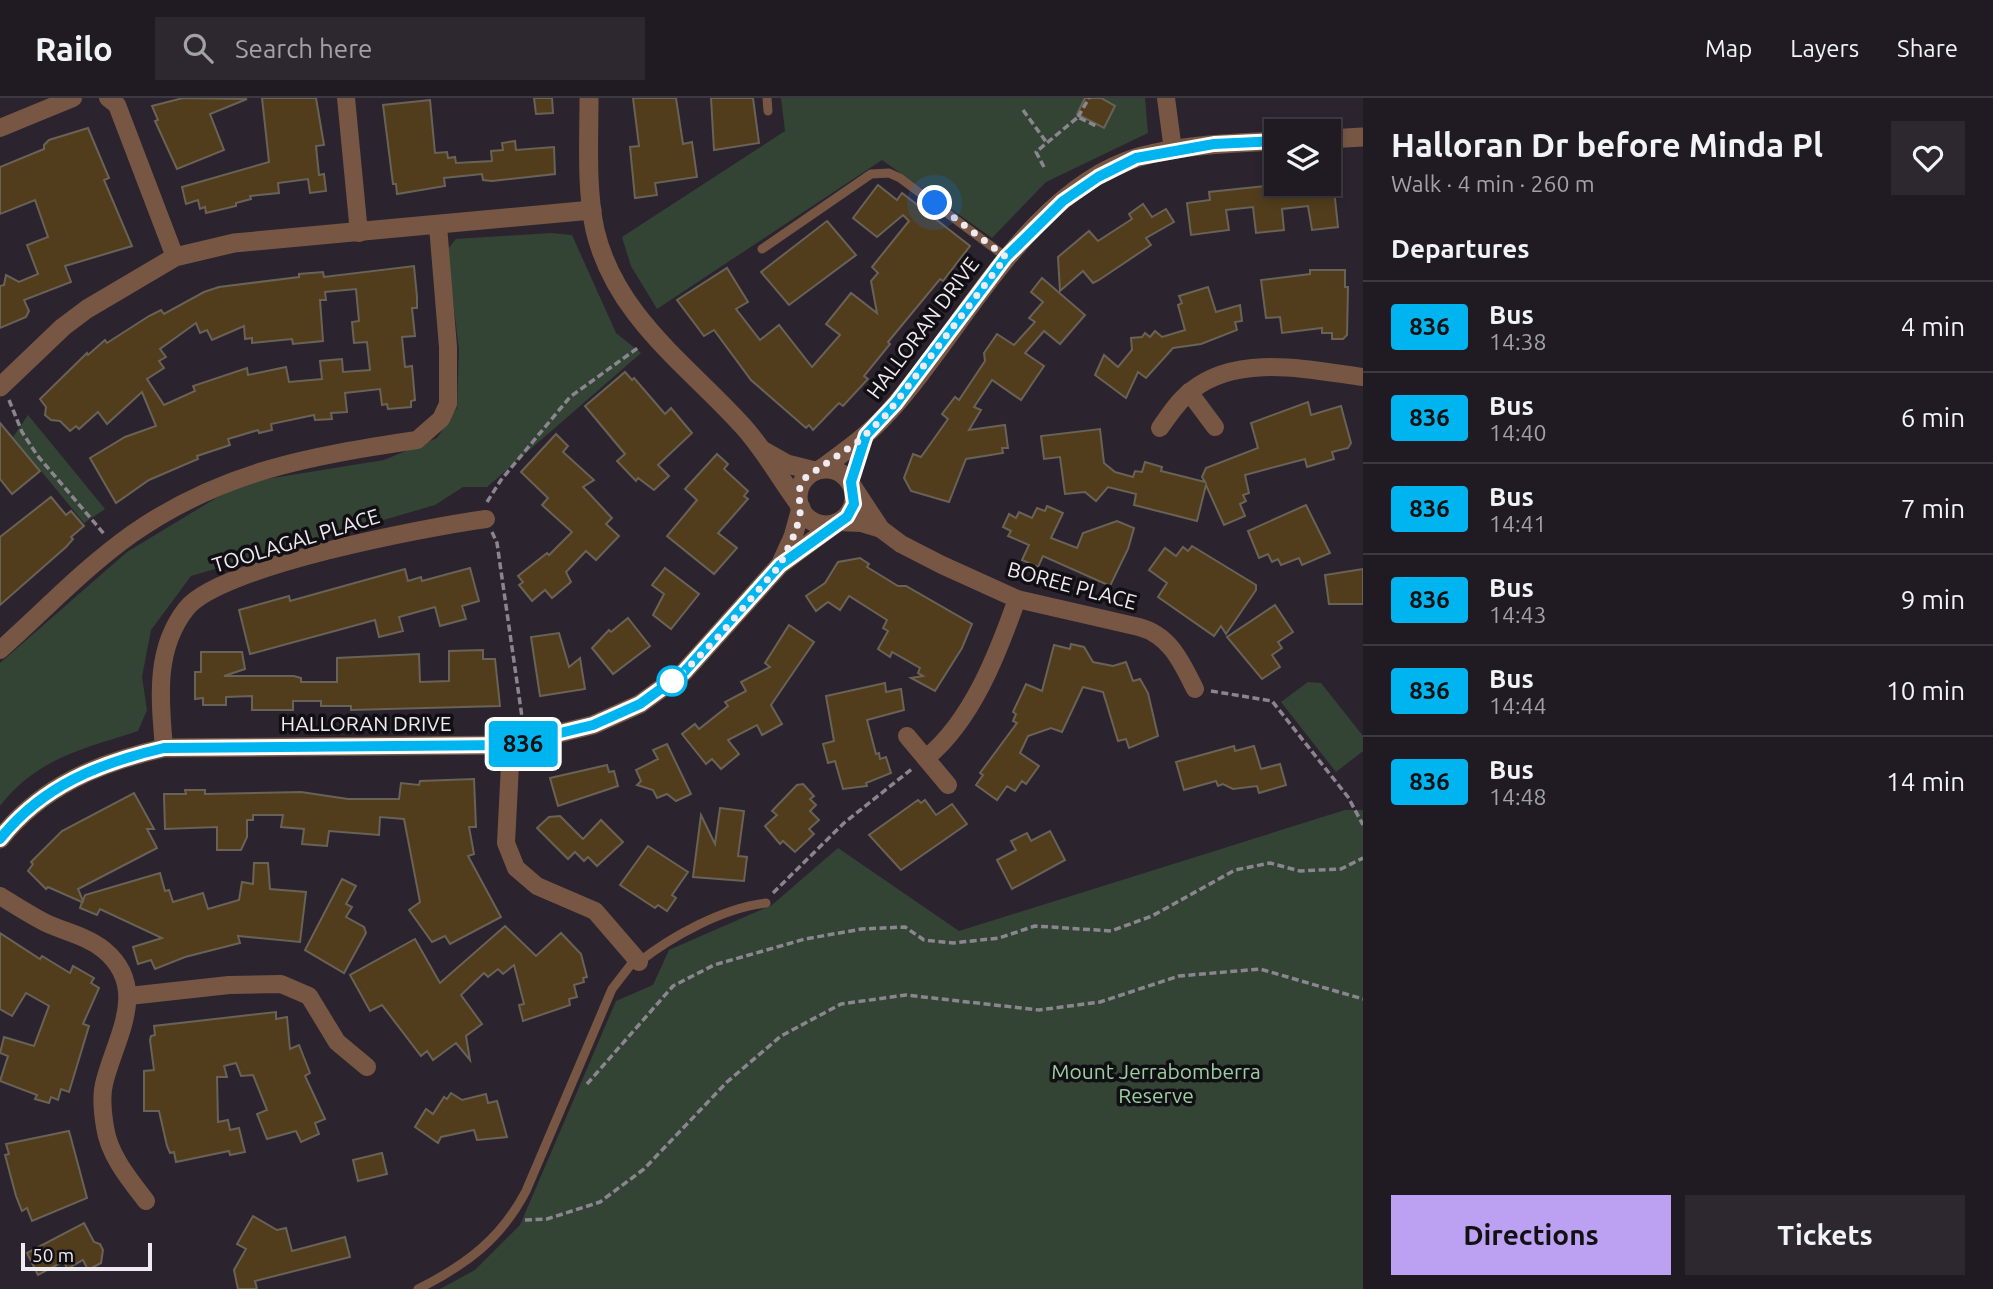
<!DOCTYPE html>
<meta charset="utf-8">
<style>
:root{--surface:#201b23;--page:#2d2830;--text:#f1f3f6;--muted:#a2a1a6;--line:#3d3941;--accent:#bca0f2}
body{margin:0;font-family:Ubuntu,sans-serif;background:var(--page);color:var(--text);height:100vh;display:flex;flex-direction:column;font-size:26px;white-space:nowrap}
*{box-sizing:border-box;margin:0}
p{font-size:23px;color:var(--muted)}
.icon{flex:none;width:38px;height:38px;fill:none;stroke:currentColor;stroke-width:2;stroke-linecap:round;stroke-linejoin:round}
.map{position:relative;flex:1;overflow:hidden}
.side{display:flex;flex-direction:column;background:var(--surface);width:630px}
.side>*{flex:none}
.badge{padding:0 14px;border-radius:5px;font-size:24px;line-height:46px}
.tools{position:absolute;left:1264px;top:21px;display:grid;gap:14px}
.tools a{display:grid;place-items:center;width:77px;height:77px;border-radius:0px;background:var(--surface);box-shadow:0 4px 10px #0003,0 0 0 2px var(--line);font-size:35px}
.scale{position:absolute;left:21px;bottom:18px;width:131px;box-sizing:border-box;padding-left:7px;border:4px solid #efebf2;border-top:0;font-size:19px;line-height:24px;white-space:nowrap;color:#efebf2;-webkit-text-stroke:5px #120f14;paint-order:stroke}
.you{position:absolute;width:35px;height:35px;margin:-18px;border:5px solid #fff;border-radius:50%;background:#1a73e8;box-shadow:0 0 0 10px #1a73e833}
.map>.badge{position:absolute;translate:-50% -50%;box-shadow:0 0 0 4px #fff}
h2{padding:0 28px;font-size:26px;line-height:63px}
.round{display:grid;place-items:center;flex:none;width:74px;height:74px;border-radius:0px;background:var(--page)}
.overview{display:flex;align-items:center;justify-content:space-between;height:119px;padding:0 28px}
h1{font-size:33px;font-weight:600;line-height:52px}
.button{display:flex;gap:14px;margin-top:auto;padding:14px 28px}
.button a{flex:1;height:80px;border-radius:0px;background:var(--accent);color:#111;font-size:28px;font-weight:600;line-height:80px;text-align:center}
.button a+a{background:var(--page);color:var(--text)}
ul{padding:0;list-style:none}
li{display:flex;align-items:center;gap:21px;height:91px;padding:0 28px;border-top:2px solid var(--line)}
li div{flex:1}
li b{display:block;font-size:26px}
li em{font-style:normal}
li .badge{min-width:77px;font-weight:700;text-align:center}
header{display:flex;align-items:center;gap:42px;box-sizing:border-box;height:98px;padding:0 35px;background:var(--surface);border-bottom:2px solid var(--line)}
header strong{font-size:33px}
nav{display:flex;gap:38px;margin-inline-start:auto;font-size:24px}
.search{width:490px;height:63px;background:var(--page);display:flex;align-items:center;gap:18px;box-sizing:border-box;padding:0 24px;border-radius:0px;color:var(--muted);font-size:26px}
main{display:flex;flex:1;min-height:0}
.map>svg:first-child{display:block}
.green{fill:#334435}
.building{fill:#513d1c;stroke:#696256;stroke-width:2;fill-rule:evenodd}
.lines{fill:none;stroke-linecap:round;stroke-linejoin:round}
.path{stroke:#8a858e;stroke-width:3.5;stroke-dasharray:7 3.5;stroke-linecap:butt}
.service{stroke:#775744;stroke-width:9}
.minor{stroke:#775744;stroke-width:18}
.tertiary{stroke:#775744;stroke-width:19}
.line-casing{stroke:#fff;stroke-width:16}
.line{stroke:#00b5ef;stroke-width:10}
.walk{stroke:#efebf2;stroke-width:7;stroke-dasharray:0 12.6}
.stop-dot{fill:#fff;stroke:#00b5ef;stroke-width:3.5}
.labels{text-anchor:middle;stroke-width:7;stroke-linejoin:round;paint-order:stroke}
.street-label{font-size:21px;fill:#efebf2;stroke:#120f14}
.park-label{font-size:21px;fill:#9ad0a1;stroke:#120f14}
</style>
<header>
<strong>Railo</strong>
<div class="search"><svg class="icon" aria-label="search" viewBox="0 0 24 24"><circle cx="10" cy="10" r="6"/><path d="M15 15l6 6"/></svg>Search here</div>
<nav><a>Map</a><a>Layers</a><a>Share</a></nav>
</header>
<main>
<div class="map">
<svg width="1363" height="1191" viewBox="0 0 1363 1191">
<rect width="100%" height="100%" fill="#2b242f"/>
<!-- green -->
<g class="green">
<path d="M781,0H1145L1148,35L1046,84L992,140L882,62L657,211L631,168L622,139L785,33Z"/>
<path d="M551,135L572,137L616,235L641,255L487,389H463L435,407L191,478L151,532L142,579L147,612L138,633C83,651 37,660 0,708V565L127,454L241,385L384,362L437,340L457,310L459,252L447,152L456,141Z"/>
<path d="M28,317L105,411L84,425L13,339Z"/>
<path d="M1308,584L1321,585L1363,638V653L1336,674L1281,604Z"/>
<path d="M1345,712H1363V1191H440L475,1172L520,1127L616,903L653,887L669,852L772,807L838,750L959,833Z"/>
</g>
<!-- building -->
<g class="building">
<path d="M183,0L247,1L210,16L224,52L177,71L155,23L158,22L152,8Z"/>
<path d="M262,0H316L324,47L316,48L319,77L324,76L326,93L310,95L308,81L278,85L279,95L250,98L251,101L236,105V108L206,115L205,109L200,111L198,102L186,106L182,89L269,64Z"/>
<path d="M534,0H552L553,15L536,16Z"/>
<path d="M633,0H676L683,46L692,44L697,79L655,85L657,97L635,100L630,49L639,48Z"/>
<path d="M711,0H753L759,45L714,52Z"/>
<path d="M1085,0H1101L1115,8L1104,30L1077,16Z"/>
<path d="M430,2L435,55L447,54L448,60L455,59L456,65L492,63L491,53L503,52L502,45L515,43L516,52L554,49L555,76L492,83L483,82L482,76L444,80L445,88L397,96L396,86H393L383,7Z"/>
<path d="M88,30L109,80L104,82L132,148L65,168L71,184L24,202L29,213L26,219L0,230V188L4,187L6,177L19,184L38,176L27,147L48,139L35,102L0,116V69L44,51V47L49,42Z"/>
<path d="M878,87L897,102L902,95L970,148L943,183L940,181L888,244L890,246L864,278L868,281L843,308L839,305L813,332L809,327L806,330L751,282L714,232L704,238L677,202L727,170L748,204L736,211L760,242L779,227L812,269L840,237L826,226L851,195L877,215L871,183L878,175L872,169L909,123L903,117L877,139L853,120Z"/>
<path d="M1265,88V92L1280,93L1309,89L1310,94L1334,91L1338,129L1312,132L1308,108L1282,111L1284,132L1256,135L1253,109L1226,112L1229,132L1191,137L1187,105L1210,102L1209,94Z"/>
<path d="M1143,106L1152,119L1166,111L1174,124L1146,140L1151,147L1099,182L1093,185L1083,173L1060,193L1058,159L1089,133L1098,143L1132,121L1129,116Z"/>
<path d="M827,123L856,157L789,207L761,174Z"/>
<path d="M414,168L417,199V210H412L415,238L402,239L405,269L412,268L415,302L411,303V309L388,311L387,306L382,307L380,291L345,295L347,314L331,315L332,321L315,322L314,317L271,326L272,332L259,335L258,332L228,341L230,347L197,358L198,361L149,382L116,405L90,360L125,339L156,328L142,294L107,326L98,314L79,331L76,328L70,333L60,323L51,322L45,317L46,309L40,301L87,255L88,257L105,242L107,245L149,218L161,212L164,216L204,194L219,189L299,179V176L323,174L324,179ZM356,191L359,223L352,224L354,245L367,244L370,272L343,274L342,261L320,263L322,281L289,284L286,269L248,277L247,270L193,288L195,293L164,307L147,281L164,270L159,263L166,259L160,251L196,225L200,235L207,232L212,242L244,228L245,241L252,240V245L292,241L293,246L323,243L320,202H326L325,194Z"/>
<path d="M1310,172H1345V189H1348L1347,237L1343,241H1332V235H1322V230L1282,235L1280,219L1266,220L1261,182L1310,176Z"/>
<path d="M1042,180L1085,217L1060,246L1044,233L1025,255L1044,268L1021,302L992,282L974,309L981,312L969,332L1005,327L1008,350H1002L1003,355L966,361L949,404L911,393L904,380L913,356L921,359L948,321L942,316L955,299L959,302L985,263L984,255L997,236L1014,247L1035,224L1029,220L1043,204L1031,194Z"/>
<path d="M1208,189L1216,214L1240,207L1242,223L1235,224L1237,232L1201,246L1173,250L1146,280L1138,274L1126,300L1095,277L1104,257L1118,269L1132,252L1131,240L1142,239L1145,235L1150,239L1155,233L1162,239L1185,232L1178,207L1182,205L1179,198Z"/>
<path d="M625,274L632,282L634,280L665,316L671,310L692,335L658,367L669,378L654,392L638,380L636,383L617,363L625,356L585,308Z"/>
<path d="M1308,304L1311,317L1341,308L1351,345L1348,350L1332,354L1334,361L1307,369L1305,361L1245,377L1249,395L1243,397L1246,403L1240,406L1245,418L1224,427L1206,387L1197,423L1134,407L1136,396L1108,389L1096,403L1085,394L1065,396L1060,359L1044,361L1041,338L1100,331L1104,365L1115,374L1133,379L1135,373L1142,374L1145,364L1162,369L1161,373L1205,384L1202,379L1206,370L1258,350L1251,325Z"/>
<path d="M0,325L40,373L12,396L0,381Z"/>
<path d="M556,336L568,348L563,354L594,382L583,389L612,420L606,426L619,438L596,462L586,453L566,474L571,484L552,500L545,492L532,503L519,487L523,484L518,478L547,455L549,457L572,434L542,407L548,400L521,374Z"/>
<path d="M717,356L728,366L724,371L748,393L744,398L748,401L718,435L737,450L714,476L667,438L697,402L685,391Z"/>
<path d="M51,399L66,417L71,413L84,428L71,439L73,441L66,449L0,507V439Z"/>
<path d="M1306,407L1330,455L1302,467L1299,460L1281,467L1278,461L1272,464L1268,456L1259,460L1248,433Z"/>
<path d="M1047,408L1063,415L1051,440L1077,450L1083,435L1117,423L1134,430L1128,451L1110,488L1043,458L1038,469L1022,462L1029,447L1008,438L1011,433L1003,429L1009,416L1016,420L1019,414L1032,420L1037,410L1045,413Z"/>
<path d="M1192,448L1256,487V492L1226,536L1221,528L1214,538L1158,499L1167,485L1149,472L1165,450L1176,458L1183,449L1188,453Z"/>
<path d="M860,460L869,466L867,469L898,488H906L972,526L962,550L935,593L911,580L923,578L918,575L920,570L892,554L890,559L878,551L888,533L883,530L887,522L849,498L840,512L828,504L816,513L806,498L825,485L838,464Z"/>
<path d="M470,470L479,503L462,508L466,521L440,528L435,509L399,519L403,533L379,539L375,522L250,556L239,512L289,498L290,503L405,471L408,483L421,479L422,483Z"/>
<path d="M665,470L699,496L671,531L653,517L664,496L652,487Z"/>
<path d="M1363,471V506H1329L1325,477Z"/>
<path d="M1275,507L1293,534L1278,544L1282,550L1272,557L1280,569L1262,581L1227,539Z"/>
<path d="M628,520L650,548L613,576L592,550L609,532L611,534Z"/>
<path d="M789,527L814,544L771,607L782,626L762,637L757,627L728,642L739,656L721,671L712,661L706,666L682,636L695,626L699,631L728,608L725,604L746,593L741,584L770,569L765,565Z"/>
<path d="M559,535L569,569L580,560L585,591L540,598L531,539Z"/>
<path d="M1071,546L1084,549L1093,564L1113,568L1126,564L1133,583L1140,581L1148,595L1158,638L1129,650L1126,641L1118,643L1103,594L1083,589L1062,634L1051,630L1028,638L1020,655L1039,668L1026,686L1022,683L1015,693L1007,688L997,702L976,687L983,677L980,675L1017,625L1013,623L1016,616L1013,614L1026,586L1042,593L1054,547L1070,551Z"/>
<path d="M483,552V561H495L500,608L351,612V608H321V603H293V612H252V598L226,599V607H203V600L195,601V574H201V554H242L245,571L224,578H294L301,580V584H337V560L419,556L420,584L449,583V553Z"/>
<path d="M885,585L886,594L901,591L904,612L867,622L876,656L879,655L880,661L886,659L891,675L866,685L867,688L843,691L835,663L828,665L823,646L834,643L826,598Z"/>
<path d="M667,646L691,696L676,703L667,696L657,700L653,692L637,687L641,683L636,672L658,661L653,652Z"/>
<path d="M1234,648L1235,653L1254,648L1261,671L1280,666L1286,687L1259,695L1257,688L1233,691L1223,686L1218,688L1216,683L1184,692L1176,664Z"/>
<path d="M607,667L609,674L614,673L618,688L558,708L550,680Z"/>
<path d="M474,681L476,729H469L474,756L468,758L501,819L450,846L445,838L432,844L409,812L420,804L404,721L380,719L379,737L329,733L327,748L302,746L304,731L281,729L283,717H253V722H247V739L241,752H217V729L165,731L164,696H186L185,692H205V696L301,694L348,701H399L401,685L419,687L420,683Z"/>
<path d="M803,686L814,698L810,701L816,707L810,713L819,722L809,731L814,736L795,754L783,743L780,746L765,728L777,717L772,713L797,687Z"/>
<path d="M134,695L154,731H147L157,750L78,791L83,803L85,797L160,775L165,793L169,792L173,804L203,795L208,811L239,802L242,784L253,786L254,765H268L270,791L306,794L300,844L238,838L240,845L185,859L155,871L151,862L138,866L133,849L162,840L100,811L97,817L80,810L82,804L48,789L46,791L28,773L33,766L31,764L62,733Z"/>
<path d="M918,702L921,705L925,702L936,717L952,706L967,726L901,772L869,737Z"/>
<path d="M720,710L744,713L738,758L747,759L744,783L693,779L701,717L715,746Z"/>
<path d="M560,718L583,741L601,722L623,744L597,768L588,759L584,763L575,754L568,761L537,730L549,719Z"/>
<path d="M1050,733L1065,762L1012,791L997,762L1016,752L1011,743L1027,735L1031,743Z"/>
<path d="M648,748L688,774L672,797L676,800L667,813L658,807L655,810L620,787Z"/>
<path d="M342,781L356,788L346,806L352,809L346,819L364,829L366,835L344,875L305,852Z"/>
<path d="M505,828L536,858L561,835L581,856L587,879L583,880L584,884L574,887L577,899L569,901L570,907L523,923L519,907L524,906L514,867L503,876L498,871L488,879L484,875L461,897L482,926L466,938L470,962L456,945L433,962L427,953L421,958L382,907L370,913L350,877L415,841L440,885Z"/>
<path d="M0,835L40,861L42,858L70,875L73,868L94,880L91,885L99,890L83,926L89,928L69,994L61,991L58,1002L51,999L49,1005L35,1001L37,997L0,983L8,958L0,955L4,939L34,948L49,908L26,895L12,918L0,911Z"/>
<path d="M276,914V921L287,919L290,951L299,947L310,975L305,978L325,1021L315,1025L319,1036L301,1044L296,1033L267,1041L257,1016L267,1012L253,977L241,978L236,965L224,968L227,979H217L218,1024L228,1022L230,1032L239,1030L245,1054L230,1057L229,1053L176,1064L174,1054L170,1055L167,1048L159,1013H144V973L154,972L150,942L151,938L155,937L154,928Z"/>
<path d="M451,995L462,1002L486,996L488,1005L497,1003L507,1039L477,1042L474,1032L441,1039L438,1045L415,1029L426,1011L433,1016L444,999L447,1001Z"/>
<path d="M69,1033L87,1100L32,1123L27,1110L22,1113L16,1098L5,1057L9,1056L6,1046Z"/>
<path d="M382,1055L387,1076L358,1083L353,1062Z"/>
<path d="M253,1118L277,1132L286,1130L292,1153L345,1139L350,1159L255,1183L257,1191H238L234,1172L246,1151L237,1146Z"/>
<path d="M84,1125L94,1144L100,1146L103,1152L101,1165L88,1172L83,1162L67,1171L64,1163L38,1177L27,1155Z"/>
</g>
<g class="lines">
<!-- path -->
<g class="path">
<path d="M1023,12L1047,45"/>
<path d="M1078,19L1089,0"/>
<path d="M1044,69L1036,54L1078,19L1098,29"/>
<path d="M9,302L22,334L37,357L105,437"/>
<path d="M487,404L501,382L570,299L639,249"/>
<path d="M492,434L497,445L523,626"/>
<path d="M1211,593L1272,603L1348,699L1363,727"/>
<path d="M773,795L844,725L913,670"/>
<path d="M587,986L673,888L714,867L805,841L862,831L905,829L924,842L953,845L999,840L1035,828L1111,833L1152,818L1235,772L1270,765L1300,773L1341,771L1363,760"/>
<path d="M525,1122L547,1121L600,1104L644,1071L727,984L781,938L841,906L906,897L1039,912L1100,904L1179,878L1260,871L1363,901"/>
</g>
<!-- service -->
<g class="service">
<path d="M767,0L768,13"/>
<path d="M762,151L871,76L889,75L900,80L1006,159"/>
<path d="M639,864C672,838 723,810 766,805"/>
<path d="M418,1191C466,1167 501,1141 526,1093L612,891L636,860"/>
</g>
<!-- minor -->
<g class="minor">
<path d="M108,0L117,7L175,159"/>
<path d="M346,0L359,135"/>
<path d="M1166,0L1173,52"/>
<path d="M0,30L73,0"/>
<path d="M1189,294L1215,329"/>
<path d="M1160,330C1169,317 1178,303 1191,293C1237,255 1310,272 1363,279"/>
<path d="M852,387L881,431L901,446L942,467L1017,501L1139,529C1170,537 1182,565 1195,591"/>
<path d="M838,424L861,425L881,431"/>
<path d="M0,552C44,513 84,470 132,436C222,373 310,358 417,342L441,321L448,306V249L438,128"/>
<path d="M907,638L948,687"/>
<path d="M511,647L506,745L516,770L537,788L595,813L639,864"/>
<path d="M164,650C160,602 154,552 186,511C219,468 428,429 486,421"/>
<path d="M926,660C972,623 998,555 1017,501"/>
<path d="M0,798C15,807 30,817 46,825C65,834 87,838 104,852C151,891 114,942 104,986C101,998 103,1017 105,1029C109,1057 129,1081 146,1103"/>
<path d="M129,898L229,887L281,886L309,898L337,944L367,969"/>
</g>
<!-- tertiary -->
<g class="tertiary">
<path d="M589,0C589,43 586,90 595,132C615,217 685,265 740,325C763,349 779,379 799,406"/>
<path d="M1328,41L1363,39"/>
<path d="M0,289L63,229L87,211L175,159L234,145L592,112"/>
<path d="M764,353L787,366L815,373"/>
<circle cx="826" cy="399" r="28"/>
<path d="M821,371C844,354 867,338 886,317C960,238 1028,91 1139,59C1183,47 1230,45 1276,43"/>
<path d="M782,463L793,439L801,410"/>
<path d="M0,741C42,688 98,665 164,650L511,647L593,627L640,606L684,574L780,467L835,426"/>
</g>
</g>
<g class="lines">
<!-- line casing -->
<g class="line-casing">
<path id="line" d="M0,741C42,688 99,665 164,650L511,647L593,627L640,606L684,574L780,467L847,419L854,406L851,384L866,337L896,305L1006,159L1063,103L1098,79L1136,60L1214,46L1276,43"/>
</g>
<!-- line -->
<use href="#line" class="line"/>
<!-- walk -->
<path class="walk" d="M672,583L662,590L684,574L718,539L780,467L796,433L801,411L798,394L805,380L859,343L887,316L1006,159L935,105"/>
</g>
<!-- markers -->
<circle class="stop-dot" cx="672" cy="583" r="14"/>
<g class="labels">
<!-- street labels -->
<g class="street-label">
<text transform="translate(923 230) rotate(-53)" y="7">HALLORAN DRIVE</text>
<text transform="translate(296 443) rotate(-17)" y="7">TOOLAGAL PLACE</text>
<text transform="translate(1072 488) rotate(15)" y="7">BOREE PLACE</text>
<text x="366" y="633">HALLORAN DRIVE</text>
</g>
<!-- park labels -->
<g class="park-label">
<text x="1156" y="981">Mount Jerrabomberra<tspan x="1156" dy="24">Reserve</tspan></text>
</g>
</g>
</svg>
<div class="tools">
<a><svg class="icon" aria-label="layers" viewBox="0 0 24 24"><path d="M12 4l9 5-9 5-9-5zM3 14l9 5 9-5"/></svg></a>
</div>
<div class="scale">50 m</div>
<div class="you" style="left:935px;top:105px"></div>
<b class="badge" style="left:523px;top:646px;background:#00b5ef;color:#111">836</b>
</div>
<section class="side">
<div class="overview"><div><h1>Halloran Dr before Minda Pl</h1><p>Walk · 4 min · 260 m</p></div><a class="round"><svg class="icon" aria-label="heart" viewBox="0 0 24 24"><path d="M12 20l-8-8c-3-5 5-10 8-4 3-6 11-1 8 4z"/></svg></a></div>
<h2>Departures</h2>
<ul>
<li><span class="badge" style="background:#00b5ef;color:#111">836</span><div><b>Bus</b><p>14:38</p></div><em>4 min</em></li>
<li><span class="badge" style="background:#00b5ef;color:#111">836</span><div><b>Bus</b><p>14:40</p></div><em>6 min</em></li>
<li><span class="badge" style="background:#00b5ef;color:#111">836</span><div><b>Bus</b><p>14:41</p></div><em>7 min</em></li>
<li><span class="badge" style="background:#00b5ef;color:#111">836</span><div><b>Bus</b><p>14:43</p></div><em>9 min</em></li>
<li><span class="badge" style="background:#00b5ef;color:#111">836</span><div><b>Bus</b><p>14:44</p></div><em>10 min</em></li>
<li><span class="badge" style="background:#00b5ef;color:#111">836</span><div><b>Bus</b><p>14:48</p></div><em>14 min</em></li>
</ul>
<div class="button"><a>Directions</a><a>Tickets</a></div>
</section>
</main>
